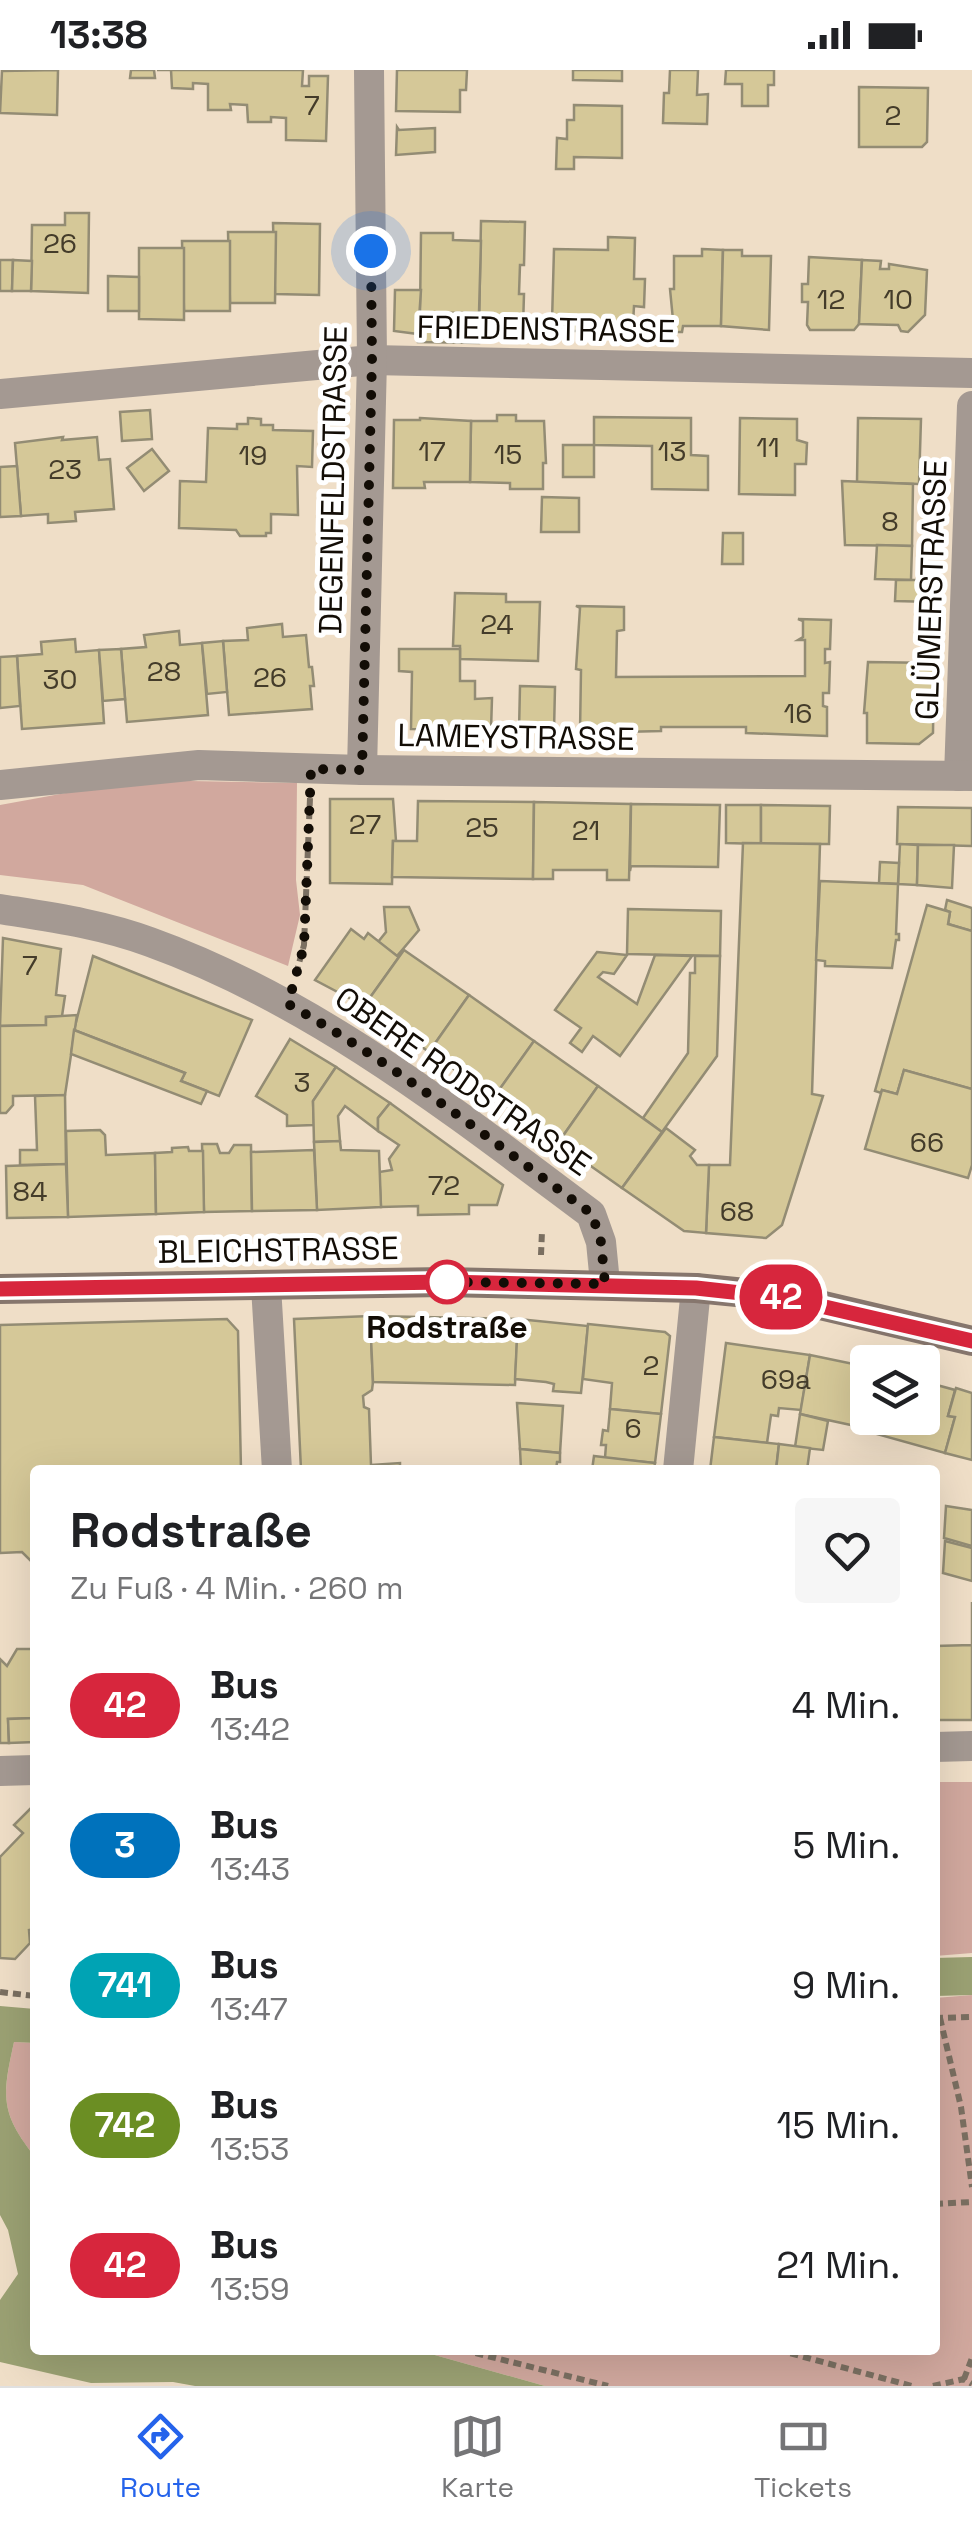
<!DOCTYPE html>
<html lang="de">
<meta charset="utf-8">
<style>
:root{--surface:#fff;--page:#f6f6f6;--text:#202124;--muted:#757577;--line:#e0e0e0;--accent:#2563eb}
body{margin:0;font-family:"Space Grotesk",sans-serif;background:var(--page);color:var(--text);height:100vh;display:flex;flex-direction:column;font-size:38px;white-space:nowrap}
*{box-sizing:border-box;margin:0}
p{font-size:32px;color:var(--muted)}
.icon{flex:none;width:55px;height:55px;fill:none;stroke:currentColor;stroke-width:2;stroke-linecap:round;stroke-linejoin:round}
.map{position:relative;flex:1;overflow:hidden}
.panel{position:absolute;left:30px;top:1395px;width:910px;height:890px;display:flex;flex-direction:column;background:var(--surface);border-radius:10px;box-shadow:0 10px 40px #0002}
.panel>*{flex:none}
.badge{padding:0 20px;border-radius:32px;font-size:35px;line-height:65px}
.fabs{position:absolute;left:850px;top:1275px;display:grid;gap:20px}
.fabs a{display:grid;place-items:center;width:90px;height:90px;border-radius:10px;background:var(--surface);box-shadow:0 10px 40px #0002;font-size:50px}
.you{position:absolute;width:50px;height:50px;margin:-25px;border:8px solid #fff;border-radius:50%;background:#1a73e8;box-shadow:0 0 0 15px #1a73e833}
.map>.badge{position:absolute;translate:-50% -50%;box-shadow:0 0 0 5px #fff}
.round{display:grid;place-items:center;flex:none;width:105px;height:105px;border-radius:10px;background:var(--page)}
.head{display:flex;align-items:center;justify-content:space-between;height:170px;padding:0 40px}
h1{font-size:48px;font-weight:700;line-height:75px}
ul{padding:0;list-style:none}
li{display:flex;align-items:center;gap:30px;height:140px;padding:0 40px}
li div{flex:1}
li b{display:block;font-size:38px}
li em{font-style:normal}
li .badge{min-width:110px;font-weight:700;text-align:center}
.status{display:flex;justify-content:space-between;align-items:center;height:70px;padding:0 50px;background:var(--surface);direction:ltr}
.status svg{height:28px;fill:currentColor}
.dock{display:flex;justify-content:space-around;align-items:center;height:140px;border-top:2px solid var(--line);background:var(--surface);font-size:28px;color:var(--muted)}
.dock a{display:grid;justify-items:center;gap:5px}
.dock .active{color:var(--accent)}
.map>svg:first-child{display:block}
.green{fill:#d1a89e}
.water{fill:#9ba173}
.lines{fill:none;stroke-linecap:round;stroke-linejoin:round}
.canal{stroke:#9ba173;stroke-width:38}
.building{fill:#d5c898;stroke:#938c74;stroke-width:2.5}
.path{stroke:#7a6f61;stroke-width:6;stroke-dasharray:8 5;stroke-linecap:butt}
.street{stroke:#a49992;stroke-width:30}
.secondary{stroke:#86766d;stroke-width:30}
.line-casing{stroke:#fff;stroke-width:22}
.line{stroke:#d7263d;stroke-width:15}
.walk{stroke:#130d06;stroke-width:10;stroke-dasharray:0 18}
.stop-dot{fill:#fff;stroke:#d7263d;stroke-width:5}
.labels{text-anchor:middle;stroke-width:10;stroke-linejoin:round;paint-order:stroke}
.number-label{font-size:28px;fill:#443c2a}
.street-label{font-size:32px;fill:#130d06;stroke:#fff}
.stop-label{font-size:32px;font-weight:bold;fill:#130d06;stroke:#fff}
</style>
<div class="status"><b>13:38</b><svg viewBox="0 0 49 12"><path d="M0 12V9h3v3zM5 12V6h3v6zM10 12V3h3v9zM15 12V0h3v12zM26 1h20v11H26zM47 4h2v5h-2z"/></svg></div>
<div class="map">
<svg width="972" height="2316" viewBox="0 0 972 2316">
<rect width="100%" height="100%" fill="#efdec7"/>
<!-- green -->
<g class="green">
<path d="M137,710L297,713L296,810L300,845L288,896L83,815L0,805V735Z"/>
<path d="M935,1712H972V1883L935,1886Z"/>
<path d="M972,1925V2316H545L417,2280H935V1928Z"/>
<path d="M14,1972L35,1973V2087C0,2043 2,2026 14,1972Z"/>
</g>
<!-- water -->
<path class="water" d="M0,1936L35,1939V1973L14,1972C2,2026 0,2043 35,2087V2280H417L545,2316H195L173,2312L91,2313L0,2292V2230L18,2204L8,2160L0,2145Z"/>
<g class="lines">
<!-- canal -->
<path class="canal" d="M935,1907L972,1906"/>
</g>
<!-- building -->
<g class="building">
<path d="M58,0L57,45L0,43L2,1Z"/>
<path d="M131,0H154L155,8H130Z"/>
<path d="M157,0H303L302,16H309V6H328L326,71L286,70V48L271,47V52H248L247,35L230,34L231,40H208V14L193,13V19L172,18L171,0Z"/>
<path d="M397,0H467L466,20H460V42L396,41Z"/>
<path d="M573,0H622V11L573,10Z"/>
<path d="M670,0H698L697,25L708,24L707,54L663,53L664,23H669Z"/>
<path d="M726,0H774V15H768V36H742V14H725Z"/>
<path d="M859,17L928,18L927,72L922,77H859Z"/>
<path d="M574,35L622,36V88L574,87V99H556L557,68L567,69V50H574Z"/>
<path d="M397,57L399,60L435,58V82L396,85Z"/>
<path d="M65,143H89L88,223L31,221L32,155H65Z"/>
<path d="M481,151L525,152L524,195H520L519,224H524L523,257L479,256Z"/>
<path d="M273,153L320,154L319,225L275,224Z"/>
<path d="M228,162H276L275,233H230Z"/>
<path d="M421,163H453V170L481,171L479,243H420Z"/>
<path d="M608,167L635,168L634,209H645L644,237L634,236L633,254L583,253L582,261H561V252H552L554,179L608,180Z"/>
<path d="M182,171H230V241H184Z"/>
<path d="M139,178H184V250L139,249Z"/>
<path d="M702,179L723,180L721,256H683L682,262H670V250H673L670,219H674V186H702Z"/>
<path d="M723,180H742V186H771L769,260L721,256Z"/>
<path d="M809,187L862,190L859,254L854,260H810L807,255L808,232H802V214H808Z"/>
<path d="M0,190H13L12,221H0Z"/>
<path d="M13,190L32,191L31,221H12Z"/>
<path d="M862,190L881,191L880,199H889V194L927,200L925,245L908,262L901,261L898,255L859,254Z"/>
<path d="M108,206L139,207V241H108Z"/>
<path d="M395,220H421L418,264L394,261Z"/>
<path d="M418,243H479V273L418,272Z"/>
<path d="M150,340L152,369L122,371L120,342Z"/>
<path d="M497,345H516V351H544L546,393H543V419H510V413L470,412L471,351H497Z"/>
<path d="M594,347L691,348V385L708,386V420L652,419V376L594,375Z"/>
<path d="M248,348L261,349V355H273V360L313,361L312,397L297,396L298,445L271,444V463H266V466H240L236,460L179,458L180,411L206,412L208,358L237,359V354H248Z"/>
<path d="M420,348L471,351L470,412H424L425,418H393L394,350H420Z"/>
<path d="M740,348L797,349V370L807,373L806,394H795V425L739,424Z"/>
<path d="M858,348L921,349L919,414L857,412Z"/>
<path d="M63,367L62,370L97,367L99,390L110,389L114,439L75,442L76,451L48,453V444L21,446L15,373Z"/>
<rect x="563" y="375" width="31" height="32"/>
<path d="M152,379L169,401L144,421L127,398Z"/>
<path d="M17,396L21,446L0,447V397Z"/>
<path d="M842,411L913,414L912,476L845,475Z"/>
<path d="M542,427L579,428V462H541Z"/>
<path d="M723,463H743V494H722Z"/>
<path d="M877,475L912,476L911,510L875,509Z"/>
<path d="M896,510H935L934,532L895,531Z"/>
<path d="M455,523L506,524V532H540L538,591L460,589V576H453Z"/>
<path d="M576,536L624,537V560L617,561L616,607L805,606V570H798L803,567V551L798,549L831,550L830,579H825V593L830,592L829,623H823V636L827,637V666L746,663V657H661V661L580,663L581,600L576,599L580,538Z"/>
<path d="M282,554L283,567L306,565L309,597H312L314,616H310L312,639L229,645L223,571L248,570L247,558Z"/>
<path d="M179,561L180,575L202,573L208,645L127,652L121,579L146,577L144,565Z"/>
<path d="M75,569L76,582L99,580L104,653L22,659L17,586L42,584L41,572Z"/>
<path d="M223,571L227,622L207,624L202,573Z"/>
<path d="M121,579L125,629L103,631L99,580Z"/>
<path d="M399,579H460V611H475V629L492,628L491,660L411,659L412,602L399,601Z"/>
<path d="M17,586L20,636L0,638V587Z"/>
<path d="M868,592L934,593L933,663L919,674L867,673V643H864Z"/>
<path d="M520,616L555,617L554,661H519Z"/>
<path d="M330,729H393L396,771H393L392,814L330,813Z"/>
<path d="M418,731L534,732L533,809L392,807L393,771H417Z"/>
<path d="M534,732L631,734L629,810H607V800H553V809H533Z"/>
<path d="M631,734L720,735L718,797L631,796L630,801Z"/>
<path d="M726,735H761V774L726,773Z"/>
<path d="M761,735L830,736L829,774H761Z"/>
<path d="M898,737L972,738V776L897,774Z"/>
<path d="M743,773L820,774L812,1024L823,1026L782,1155L766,1168L706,1163L709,1095H730Z"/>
<path d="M900,774L918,775L917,815L898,814Z"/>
<path d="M918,775H954L952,818L917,815Z"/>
<path d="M880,792L899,793L898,814L879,813Z"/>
<path d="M820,811L898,814L896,864H899V870H896L892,898L825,896V891L816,890Z"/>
<path d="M947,830L972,838V861L948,854L950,842L945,840Z"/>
<path d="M927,835L950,842L948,854L972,861V1019L904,1000L897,1024L882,1020L881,1023L875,1021Z"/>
<path d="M384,837H409L419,860L397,886L378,872L386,862Z"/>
<path d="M628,839L721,841L720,886L627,884Z"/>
<path d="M351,859L364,869L368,863L397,886L404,880L364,936L315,910Z"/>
<path d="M3,868L61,879L56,925L65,926L62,946L46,947V955L0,956Z"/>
<path d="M404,880L469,925L429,982L364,936Z"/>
<path d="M597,882L627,885L614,904L603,902L598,907L637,934L655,885L692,886L620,986L593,966L582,982L570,973L581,958L555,940Z"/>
<path d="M93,886L252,950L219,1026L181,1011L185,1003L74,960Z"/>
<path d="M695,886H720L717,986L662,1062L643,1048L688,983L690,903H695Z"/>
<path d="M469,925L534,971L494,1027L429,982Z"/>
<path d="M77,945L65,1025L13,1026V1035L6,1043H0V956L46,955V947Z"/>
<path d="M74,960L185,1003L181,1011L207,1021L201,1034L71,984Z"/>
<path d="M290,969L336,997L313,1031L314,1055L287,1056V1045L256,1026Z"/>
<path d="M534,971L598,1016L558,1073L494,1027Z"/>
<path d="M336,997L390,1033L378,1048V1061L345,1036L338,1046L340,1071L314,1072L313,1031Z"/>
<path d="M904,1000L972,1019V1095L968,1108L865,1079L882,1020L897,1024Z"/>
<path d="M598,1016L662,1062L622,1118L558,1073Z"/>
<path d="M65,1025L66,1094L20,1095V1080H37L35,1026Z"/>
<path d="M390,1033L503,1115L497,1135H469V1144L418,1145V1136L381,1137L379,1102L392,1100L389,1089L399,1075L378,1061V1048Z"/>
<path d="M666,1058L695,1080L690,1086L697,1095H709L706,1163L684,1161L622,1118Z"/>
<path d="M100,1060L105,1065L106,1085L155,1083L156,1144L68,1147L66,1061Z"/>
<path d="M340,1071L341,1080L379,1081L381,1137L317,1140L314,1072Z"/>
<path d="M202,1074H217L220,1083H229L234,1075H251L252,1141L204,1142Z"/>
<path d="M188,1077L189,1081H203L204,1142L156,1144L155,1083L172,1082V1078Z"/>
<path d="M314,1080L317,1140L252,1141L251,1082Z"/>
<path d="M66,1094L68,1147L7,1148L6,1096Z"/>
<path d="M370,1246L373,1312L372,1320L363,1326L364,1337L369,1339L371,1395L400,1393V1400H301L294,1249Z"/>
<path d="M370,1246L518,1249L515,1315L373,1312Z"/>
<path d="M227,1249L238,1261L241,1400H35V1495L22,1482L0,1483V1255Z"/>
<path d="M518,1249L588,1256L581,1323L553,1321L554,1314L546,1312L515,1309Z"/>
<path d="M588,1254L665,1262L670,1266L661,1344L610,1339L612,1313L583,1309Z"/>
<path d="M726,1273L810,1285L801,1340L779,1338L778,1346L771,1345L767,1373L714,1367Z"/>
<path d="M810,1285L868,1297V1348H878L874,1360L800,1344Z"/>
<path d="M922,1311L955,1320L948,1346L955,1347L945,1383L873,1363L878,1348H922Z"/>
<path d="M956,1318L972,1323V1390L945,1383L955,1347L948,1346Z"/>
<path d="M517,1333L563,1336L560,1383L520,1379Z"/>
<path d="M610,1339L661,1344L655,1393L605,1388L606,1375H601L603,1360L608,1361Z"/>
<path d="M800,1344L828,1351L823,1380L795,1377Z"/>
<path d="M714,1367L779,1374L776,1400H710Z"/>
<path d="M779,1374L810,1378L807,1400H776Z"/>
<path d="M520,1379L560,1383V1392H557L556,1400H521Z"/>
<path d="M594,1386L655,1393L654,1400H592Z"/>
<path d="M946,1436L972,1440V1476L944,1468Z"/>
<path d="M945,1471L972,1478V1511L943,1503Z"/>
<path d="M972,1532V1650H935V1576L972,1575Z"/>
<path d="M17,1579H35V1648L8,1649L9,1673H0V1589L7,1596Z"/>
<path d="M35,1648V1672L9,1673L8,1649Z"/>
<path d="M34,1735L35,1859L29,1860L30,1873L15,1889L0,1888V1787L23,1763L14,1755Z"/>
</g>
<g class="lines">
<!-- path -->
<g class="path">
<path d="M296,904L304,875L310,728"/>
<path d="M541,1185L542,1161"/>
<path d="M0,1922L35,1926"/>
<path d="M935,1948L972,1947"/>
<path d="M940,1948L961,2037L972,2117"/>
<path d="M935,2134L972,2132"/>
<path d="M463,2280L608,2316"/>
<path d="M778,2280L912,2316"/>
<path d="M964,2309L972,2288"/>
<path d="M933,2316L964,2309L972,2314"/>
</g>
<!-- street -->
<g class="street">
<path d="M0,324L372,290L972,303"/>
<path d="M362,700L372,290L369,0"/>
<path d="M959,706L972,336"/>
<path d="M0,715L199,695L362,700L972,706"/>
<path d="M0,839C50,847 102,854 150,872C314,931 453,1041 591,1144L601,1172L605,1213"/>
<path d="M266,1216L277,1400"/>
<path d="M678,1400L696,1218"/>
<path d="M935,1677L972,1676"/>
<path d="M0,1701L35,1700"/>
</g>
<!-- secondary -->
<path class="secondary" d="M0,1219L445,1212L696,1218L786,1227L972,1271"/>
</g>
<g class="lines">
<!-- line casing -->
<g class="line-casing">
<path id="line" d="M0,1219L444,1212L696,1218L786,1228L972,1271"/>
</g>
<!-- line -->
<use href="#line" class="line"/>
<!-- walk -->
<path class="walk" d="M371,181L372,290L362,700L311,699L304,876L288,934C395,994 493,1072 592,1144L601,1172L605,1214L447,1212"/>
</g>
<!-- markers -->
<circle class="stop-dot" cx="447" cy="1212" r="20"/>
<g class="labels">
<!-- number labels -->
<g class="number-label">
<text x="312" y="45">7</text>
<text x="893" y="55">2</text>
<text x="60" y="183">26</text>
<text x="831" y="239">12</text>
<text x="898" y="239">10</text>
<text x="768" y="387">11</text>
<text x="432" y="391">17</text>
<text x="672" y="391">13</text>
<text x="508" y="394">15</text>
<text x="253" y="395">19</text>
<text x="65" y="409">23</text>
<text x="890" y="461">8</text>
<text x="497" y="564">24</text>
<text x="164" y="611">28</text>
<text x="270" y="617">26</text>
<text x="60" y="619">30</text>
<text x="798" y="653">16</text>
<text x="365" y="764">27</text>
<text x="482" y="767">25</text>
<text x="586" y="770">21</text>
<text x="30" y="905">7</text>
<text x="302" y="1022">3</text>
<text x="927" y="1082">66</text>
<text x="444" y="1125">72</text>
<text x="30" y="1131">84</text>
<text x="737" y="1151">68</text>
<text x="651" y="1305">2</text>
<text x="786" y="1319">69a</text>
<text x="633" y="1368">6</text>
</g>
<!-- street labels -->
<g class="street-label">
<text transform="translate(546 259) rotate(1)" y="11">FRIEDENSTRASSE</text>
<text transform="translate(333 410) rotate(-89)" y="11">DEGENFELDSTRASSE</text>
<text transform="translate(931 520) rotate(-88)" y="11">GLÜMERSTRASSE</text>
<text transform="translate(516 667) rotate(1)" y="11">LAMEYSTRASSE</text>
<text transform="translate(463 1011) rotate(35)" y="11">OBERE RODSTRASSE</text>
<text transform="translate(278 1180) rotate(-1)" y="11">BLEICHSTRASSE</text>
</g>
<!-- stop labels -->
<g class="stop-label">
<text x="447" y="1268">Rodstraße</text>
</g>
</g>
</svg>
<div class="fabs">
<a><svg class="icon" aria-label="layers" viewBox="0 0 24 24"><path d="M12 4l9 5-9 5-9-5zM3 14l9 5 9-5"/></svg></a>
</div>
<div class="you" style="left:371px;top:181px"></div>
<b class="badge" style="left:781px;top:1227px;background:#d7263d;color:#fff">42</b>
<section class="panel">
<div class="head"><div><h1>Rodstraße</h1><p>Zu Fuß · 4 Min. · 260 m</p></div><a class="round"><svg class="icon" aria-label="heart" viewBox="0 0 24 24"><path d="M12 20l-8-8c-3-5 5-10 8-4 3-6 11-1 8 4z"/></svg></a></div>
<ul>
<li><span class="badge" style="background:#d7263d;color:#fff">42</span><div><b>Bus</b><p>13:42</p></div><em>4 Min.</em></li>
<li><span class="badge" style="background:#0072bc;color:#fff">3</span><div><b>Bus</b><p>13:43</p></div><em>5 Min.</em></li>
<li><span class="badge" style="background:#00a3b4;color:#fff">741</span><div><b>Bus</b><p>13:47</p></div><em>9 Min.</em></li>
<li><span class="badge" style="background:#6b8e23;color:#fff">742</span><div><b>Bus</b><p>13:53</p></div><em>15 Min.</em></li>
<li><span class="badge" style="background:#d7263d;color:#fff">42</span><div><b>Bus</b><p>13:59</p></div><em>21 Min.</em></li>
</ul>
</section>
</div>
<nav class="dock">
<a class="active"><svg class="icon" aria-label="directions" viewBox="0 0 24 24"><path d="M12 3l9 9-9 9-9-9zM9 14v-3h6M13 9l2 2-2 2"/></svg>Route</a>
<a><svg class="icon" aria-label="map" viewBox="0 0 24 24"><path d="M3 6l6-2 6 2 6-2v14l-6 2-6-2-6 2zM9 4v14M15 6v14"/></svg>Karte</a>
<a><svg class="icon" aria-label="tickets" viewBox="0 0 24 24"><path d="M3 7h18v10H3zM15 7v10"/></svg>Tickets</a>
</nav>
